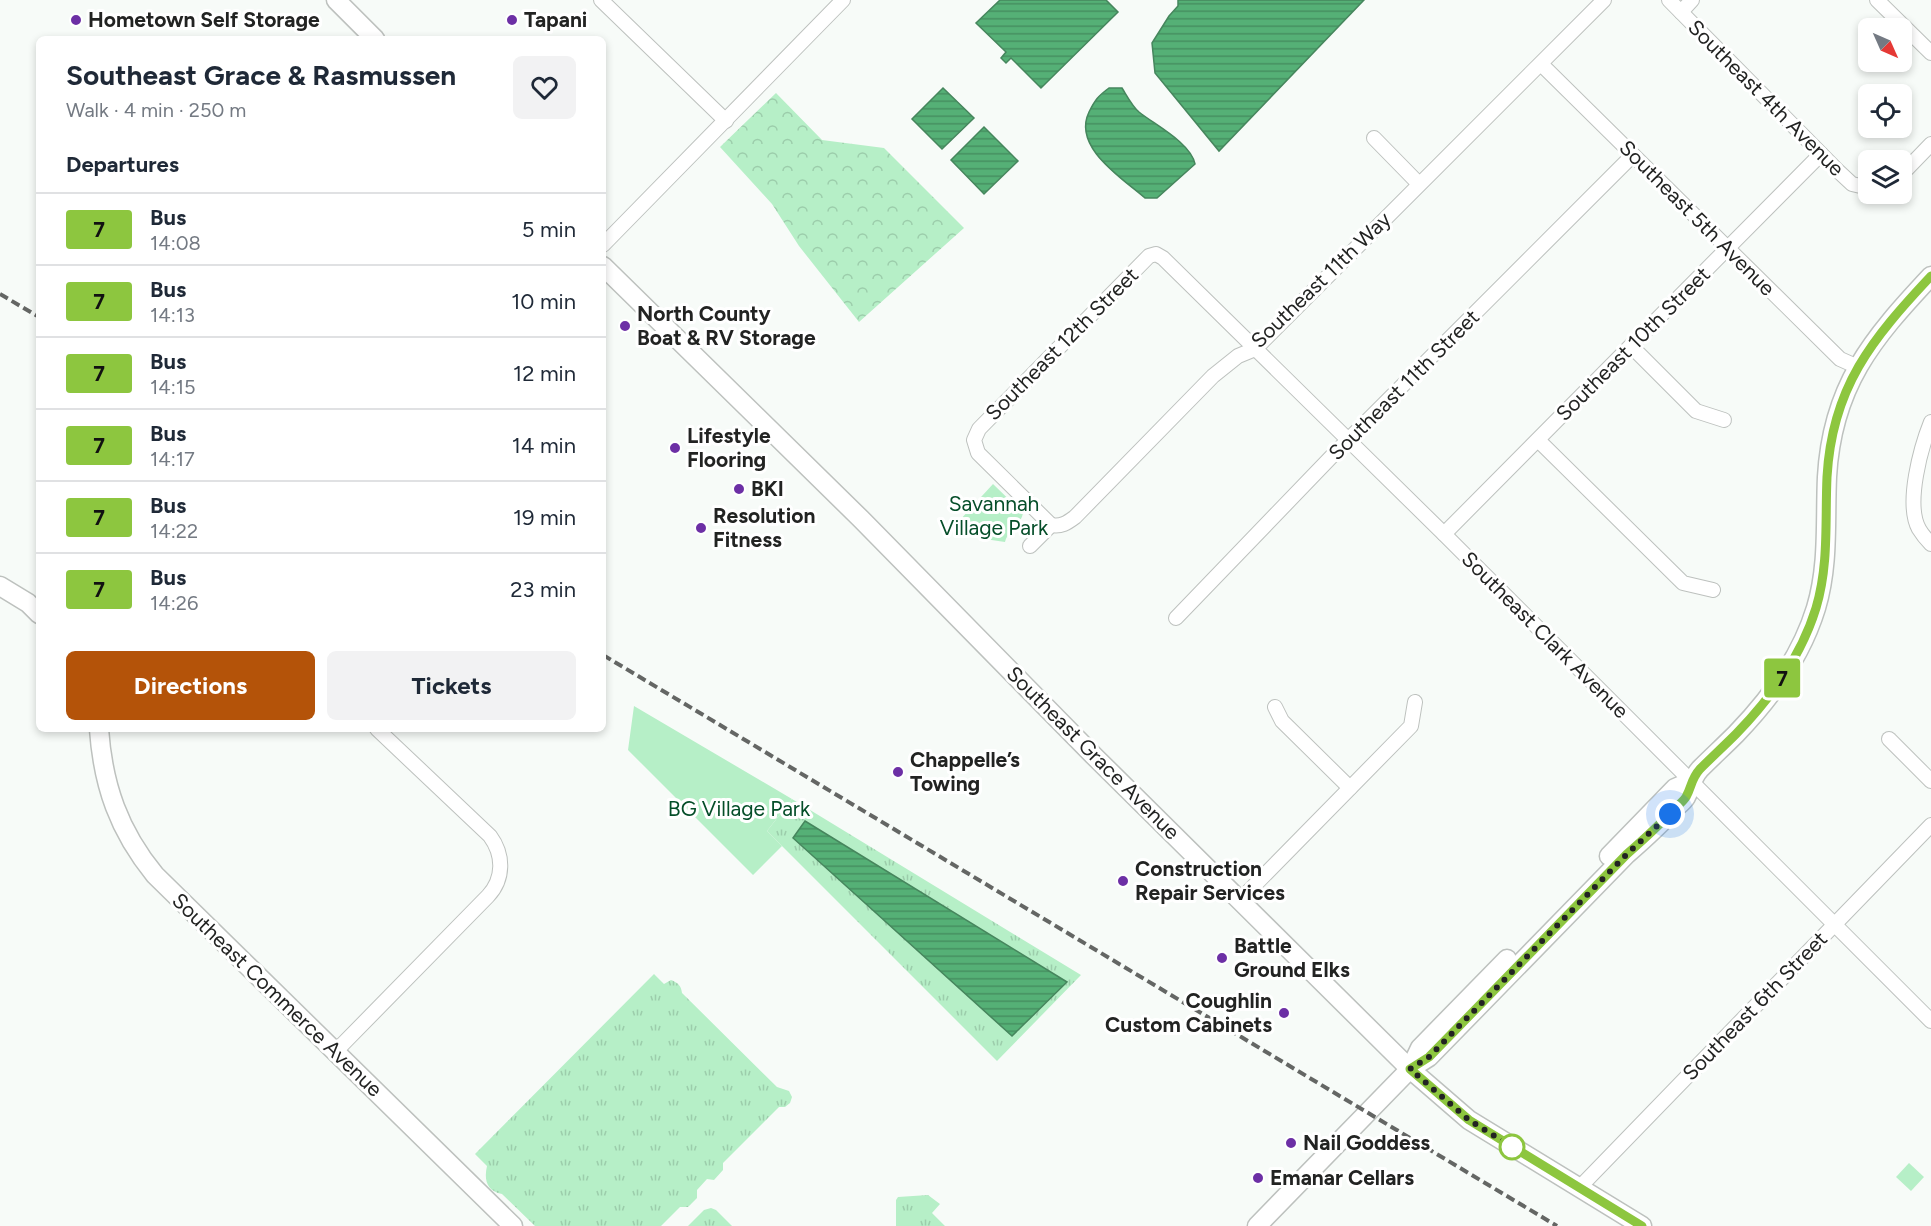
<!DOCTYPE html>
<meta charset="utf-8">
<style>
:root{--surface:#fff;--page:#f2f2f3;--text:#1f2937;--muted:#747a83;--line:#e0e1e3;--accent:#b45309}
body{margin:0;font-family:Figtree,sans-serif;background:var(--page);color:var(--text);height:100vh;display:flex;flex-direction:column;font-size:22px;white-space:nowrap}
*{box-sizing:border-box;margin:0}
p{font-size:20px;color:var(--muted)}
.icon{flex:none;width:33px;height:33px;fill:none;stroke:currentColor;stroke-width:2;stroke-linecap:round;stroke-linejoin:round}
.map{position:relative;flex:1;overflow:hidden}
.side{position:absolute;left:36px;top:36px;width:570px;height:696px;display:flex;flex-direction:column;background:var(--surface);border-radius:9px;box-shadow:0 3px 9px #0003}
.side>*{flex:none}
.badge{padding:0 12px;border-radius:4px;font-size:21px;line-height:39px}
.needle{width:39px;rotate:135deg}
.tools{position:absolute;left:1858px;top:18px;display:grid;gap:12px}
.tools a{display:grid;place-items:center;width:54px;height:54px;border-radius:9px;background:var(--surface);box-shadow:0 3px 9px #0003;font-size:30px}
.you{position:absolute;width:30px;height:30px;margin:-15px;border:4px solid #fff;border-radius:50%;background:#1a73e8;box-shadow:0 0 0 9px #1a73e833}
.map>.badge{position:absolute;translate:-50% -50%;box-shadow:0 0 0 3px #fff}
h2{padding:0 30px;font-size:22px;line-height:54px}
.round{display:grid;place-items:center;flex:none;width:63px;height:63px;border-radius:9px;background:var(--page)}
.overview{display:flex;align-items:center;justify-content:space-between;height:102px;padding:0 30px}
h1{font-size:28px;font-weight:700;line-height:45px}
.cta{display:flex;gap:12px;margin-top:auto;padding:12px 30px}
.cta a{flex:1;height:69px;border-radius:9px;background:var(--accent);color:#fff;font-size:24px;font-weight:700;line-height:69px;text-align:center}
.cta a+a{background:var(--page);color:var(--text)}
ul{padding:0;list-style:none}
li{display:flex;align-items:center;gap:18px;height:72px;padding:0 30px;border-top:2px solid var(--line)}
li div{flex:1}
li b{display:block;font-size:22px}
li em{font-style:normal}
li .badge{min-width:66px;font-weight:700;text-align:center}
.map>svg:first-child{display:block}
.grass{fill:url(#grass-tufts);fill-rule:evenodd}
.forest{fill:url(#forest-crowns)}
.green{fill:#b6efc7}
.water{fill:url(#water-rules);stroke:#46865d;stroke-width:1.5}
.lines{fill:none;stroke-linecap:round;stroke-linejoin:round}
.minor-casing{stroke:#bdc1be;stroke-width:16}
.tertiary-casing{stroke:#bdc1be;stroke-width:21}
.minor{stroke:#fff;stroke-width:14}
.tertiary{stroke:#fff;stroke-width:18}
.rail{stroke:#646664;stroke-width:4;stroke-dasharray:9 4.5;stroke-linecap:butt}
.line-casing{stroke:#fff;stroke-width:14}
.line{stroke:#8dc63f;stroke-width:9}
.walk{stroke:#222322;stroke-width:6;stroke-dasharray:0 10.8}
.poi-dot{fill:#6c2fa5;stroke:#fff;stroke-width:2}
.stop-dot{fill:#fff;stroke:#8dc63f;stroke-width:3}
.labels{text-anchor:middle;stroke-width:6;stroke-linejoin:round;paint-order:stroke}
.poi-label{font-size:21px;font-weight:bold;fill:#222322;stroke:#fff;text-anchor:start}
.street-label{font-size:21px;fill:#222322;stroke:#fff}
.park-label{font-size:21px;fill:#054e29;stroke:#fff}
</style>
<div class="map">
<svg width="1931" height="1226" viewBox="0 0 1931 1226">
<defs>
<pattern id="grass-tufts" width="24" height="20" patternUnits="userSpaceOnUse" patternTransform="scale(1.5)"><rect width="24" height="20" fill="#b6efc7"/><path d="M3 7l-1-3M5 7V3M7 7l1-3M15 17l-1-3M17 17v-4M19 17l1-3" fill="none" stroke="#9ccdab"/></pattern>
<pattern id="forest-crowns" width="20" height="18" patternUnits="userSpaceOnUse" patternTransform="scale(1.5)"><rect width="20" height="18" fill="#b6efc7"/><path d="M2 6a3 3 0 1 1 6 0M12 15a3 3 0 1 1 6 0" fill="none" stroke="#9ccdab"/></pattern>
<pattern id="water-rules" width="6" height="5" patternUnits="userSpaceOnUse" patternTransform="scale(1.5)"><rect width="6" height="5" fill="#55b076"/><path d="M0 2.5h6" fill="none" stroke="#468f60"/></pattern>
</defs>
<rect width="100%" height="100%" fill="#f7fbf8"/>
<!-- grass -->
<g class="grass">
<path d="M792,799L1081,975L997,1061L767,831ZM805,821L1067,982L1012,1036L793,838Z"/>
<path d="M654,974L664,984L671,980C678,983 681,985 682,993L777,1087L789,1091L792,1097L790,1103L785,1107H779L723,1163V1170L714,1180L707,1179L697,1190V1198L688,1207H680L661,1226H535L502,1194C486,1191 484,1179 487,1166L475,1154Z"/>
<path d="M928,1195L940,1204L932,1213L945,1226H896V1200L898,1197Z"/>
<path d="M711,1208L716,1210L732,1226H688L704,1210Z"/>
</g>
<!-- forest -->
<path class="forest" d="M776,93L822,140L884,148L964,228L859,322L799,246L772,204L720,147Z"/>
<!-- green -->
<g class="green">
<path d="M993,484L1023,513C1021,525 1008,530 1005,542L978,538L959,521Z"/>
<path d="M634,706L792,799L767,831L782,846L753,875L628,750Z"/>
<path d="M1909,1163L1924,1177L1911,1191L1896,1177Z"/>
</g>
<!-- water -->
<g class="water">
<path d="M1000,0H1106L1118,12L1041,88L1011,58L1006,63L1001,58L1006,52L976,23Z"/>
<path d="M1178,0H1364L1219,151L1155,73L1152,43L1169,16L1178,6Z"/>
<path d="M943,88L974,118L942,149L912,119Z"/>
<path d="M1109,88H1122C1127,96 1132,106 1139,112C1155,125 1191,143 1195,164L1157,198H1145C1122,178 1072,147 1089,112C1095,100 1098,96 1109,88Z"/>
<path d="M984,127L1018,161L984,194L951,160Z"/>
<path d="M805,821L1067,982L1012,1036L793,838Z"/>
</g>
<g class="lines">
<!-- minor casing -->
<g class="minor-casing">
<g id="minor">
<path d="M601,0L726,121"/>
<path d="M1669,0L1837,170L1852,184L1869,188"/>
<path d="M1877,0L1931,53"/>
<path d="M1681,12L1692,0"/>
<path d="M1541,64L1840,359L1858,367"/>
<path d="M1374,138L1419,184"/>
<path d="M1902,174L1931,144"/>
<path d="M603,245L843,0"/>
<path d="M1631,346L1696,411L1724,420"/>
<path d="M1931,422C1921,447 1905,504 1919,529C1922,534 1927,540 1931,544"/>
<path d="M1538,440L1683,583L1713,590"/>
<path d="M1051,525L978,453L974,440L979,429L1149,256L1156,254L1163,258L1444,534L1931,1021"/>
<path d="M1051,525C1061,527 1067,523 1075,517L1213,376L1238,356L1255,349L1604,0"/>
<path d="M1444,534L1821,154"/>
<path d="M1030,546L1051,525"/>
<path d="M1176,618L1334,454L1633,155"/>
<path d="M1275,707L1282,721L1350,788"/>
<path d="M1889,739L1931,781"/>
<path d="M1240,900L1411,726L1415,702"/>
<path d="M335,1052L488,896C504,879 504,855 490,836L377,729"/>
<path d="M1579,1188L1931,825"/>
</g>
</g>
<!-- tertiary casing -->
<g class="tertiary-casing">
<g id="tertiary">
<path d="M336,0L375,39"/>
<path d="M603,266L861,519L1095,757L1410,1069L1469,1120L1642,1226"/>
<path d="M0,586L28,603L39,614"/>
<path d="M99,729C103,786 119,831 155,875L513,1226"/>
<path d="M1609,856L1675,788L1691,781"/>
<path d="M1410,1069L1420,1048L1507,959"/>
<path d="M1257,1226L1410,1069L1429,1057L1627,854C1643,840 1659,826 1673,810C1677,806 1683,802 1686,797C1692,786 1691,779 1700,769C1712,757 1724,746 1736,734C1771,698 1801,657 1816,608C1829,565 1825,521 1827,477C1832,386 1872,339 1931,276"/>
</g>
</g>
<!-- minor -->
<use href="#minor" class="minor"/>
<!-- tertiary -->
<use href="#tertiary" class="tertiary"/>
<!-- rail -->
<g class="rail">
<path d="M0,294L39,317"/>
<path d="M603,655L1557,1226"/>
</g>
</g>
<g class="lines">
<!-- line casing -->
<g class="line-casing">
<path id="line" d="M1642,1226L1469,1120L1410,1069L1429,1057L1627,854C1643,840 1659,826 1673,810C1677,806 1683,802 1686,797C1692,786 1691,779 1700,769C1712,757 1724,746 1736,734C1771,698 1801,657 1816,608C1829,565 1825,521 1827,477C1832,387 1872,339 1931,276"/>
</g>
<!-- line -->
<use href="#line" class="line"/>
<!-- walk -->
<path class="walk" d="M1512,1147L1469,1120L1410,1069L1429,1057L1627,854L1670,814"/>
</g>
<!-- markers -->
<g class="poi-dot">
<circle cx="76" cy="20" r="6"/>
<circle cx="512" cy="20" r="6"/>
<circle cx="625" cy="326" r="6"/>
<circle cx="675" cy="448" r="6"/>
<circle cx="739" cy="489" r="6"/>
<circle cx="701" cy="528" r="6"/>
<circle cx="898" cy="772" r="6"/>
<circle cx="1123" cy="881" r="6"/>
<circle cx="1222" cy="958" r="6"/>
<circle cx="1284" cy="1013" r="6"/>
<circle cx="1291" cy="1143" r="6"/>
<circle cx="1258" cy="1178" r="6"/>
</g>
<circle class="stop-dot" cx="1512" cy="1147" r="12"/>
<g class="labels">
<!-- poi labels -->
<g class="poi-label">
<text x="88" y="27">Hometown Self Storage</text>
<text x="524" y="27">Tapani</text>
<text x="637" y="321">North County<tspan x="637" dy="24">Boat &amp; RV Storage</tspan></text>
<text x="687" y="443">Lifestyle<tspan x="687" dy="24">Flooring</tspan></text>
<text x="751" y="496">BKI</text>
<text x="713" y="523">Resolution<tspan x="713" dy="24">Fitness</tspan></text>
<text x="910" y="767">Chappelle’s<tspan x="910" dy="24">Towing</tspan></text>
<text x="1135" y="876">Construction<tspan x="1135" dy="24">Repair Services</tspan></text>
<text x="1234" y="953">Battle<tspan x="1234" dy="24">Ground Elks</tspan></text>
<text x="1272" y="1008" text-anchor="end">Coughlin<tspan x="1272" dy="24">Custom Cabinets</tspan></text>
<text x="1303" y="1150">Nail Goddess</text>
<text x="1270" y="1185">Emanar Cellars</text>
</g>
<!-- street labels -->
<g class="street-label">
<text transform="translate(1766 98) rotate(45)" y="7">Southeast 4th Avenue</text>
<text transform="translate(1697 218) rotate(45)" y="7">Southeast 5th Avenue</text>
<text transform="translate(1321 280) rotate(-44)" y="7">Southeast 11th Way</text>
<text transform="translate(1062 344) rotate(-45)" y="7">Southeast 12th Street</text>
<text transform="translate(1633 344) rotate(-45)" y="7">Southeast 10th Street</text>
<text transform="translate(1404 385) rotate(-45)" y="7">Southeast 11th Street</text>
<text transform="translate(1545 635) rotate(45)" y="7">Southeast Clark Avenue</text>
<text transform="translate(1093 753) rotate(45)" y="7">Southeast Grace Avenue</text>
<text transform="translate(277 995) rotate(44)" y="7">Southeast Commerce Avenue</text>
<text transform="translate(1755 1006) rotate(-46)" y="7">Southeast 6th Street</text>
</g>
<!-- park labels -->
<g class="park-label">
<text x="994" y="511">Savannah<tspan x="994" dy="24">Village Park</tspan></text>
<text x="739" y="816">BG Village Park</text>
</g>
</g>
</svg>
<div class="tools">
<a><svg class="needle" viewBox="-14 -14 28 28"><path d="M0-13l5 13h-10z" fill="#e53935"/><path d="M0 13l5-13h-10z" fill="#747a83"/></svg></a>
<a><svg class="icon" aria-label="locate" viewBox="0 0 24 24"><circle cx="12" cy="12" r="6"/><path d="M12 2v4M12 18v4M2 12h4M18 12h4"/></svg></a>
<a><svg class="icon" aria-label="layers" viewBox="0 0 24 24"><path d="M12 4l9 5-9 5-9-5zM3 14l9 5 9-5"/></svg></a>
</div>
<div class="you" style="left:1670px;top:814px"></div>
<b class="badge" style="left:1782px;top:678px;background:#8dc63f;color:#111">7</b>
<section class="side">
<div class="overview"><div><h1>Southeast Grace &amp; Rasmussen</h1><p>Walk · 4 min · 250 m</p></div><a class="round"><svg class="icon" aria-label="heart" viewBox="0 0 24 24"><path d="M12 20l-8-8c-3-5 5-10 8-4 3-6 11-1 8 4z"/></svg></a></div>
<h2>Departures</h2>
<ul>
<li><span class="badge" style="background:#8dc63f;color:#111">7</span><div><b>Bus</b><p>14:08</p></div><em>5 min</em></li>
<li><span class="badge" style="background:#8dc63f;color:#111">7</span><div><b>Bus</b><p>14:13</p></div><em>10 min</em></li>
<li><span class="badge" style="background:#8dc63f;color:#111">7</span><div><b>Bus</b><p>14:15</p></div><em>12 min</em></li>
<li><span class="badge" style="background:#8dc63f;color:#111">7</span><div><b>Bus</b><p>14:17</p></div><em>14 min</em></li>
<li><span class="badge" style="background:#8dc63f;color:#111">7</span><div><b>Bus</b><p>14:22</p></div><em>19 min</em></li>
<li><span class="badge" style="background:#8dc63f;color:#111">7</span><div><b>Bus</b><p>14:26</p></div><em>23 min</em></li>
</ul>
<div class="cta"><a>Directions</a><a>Tickets</a></div>
</section>
</div>
